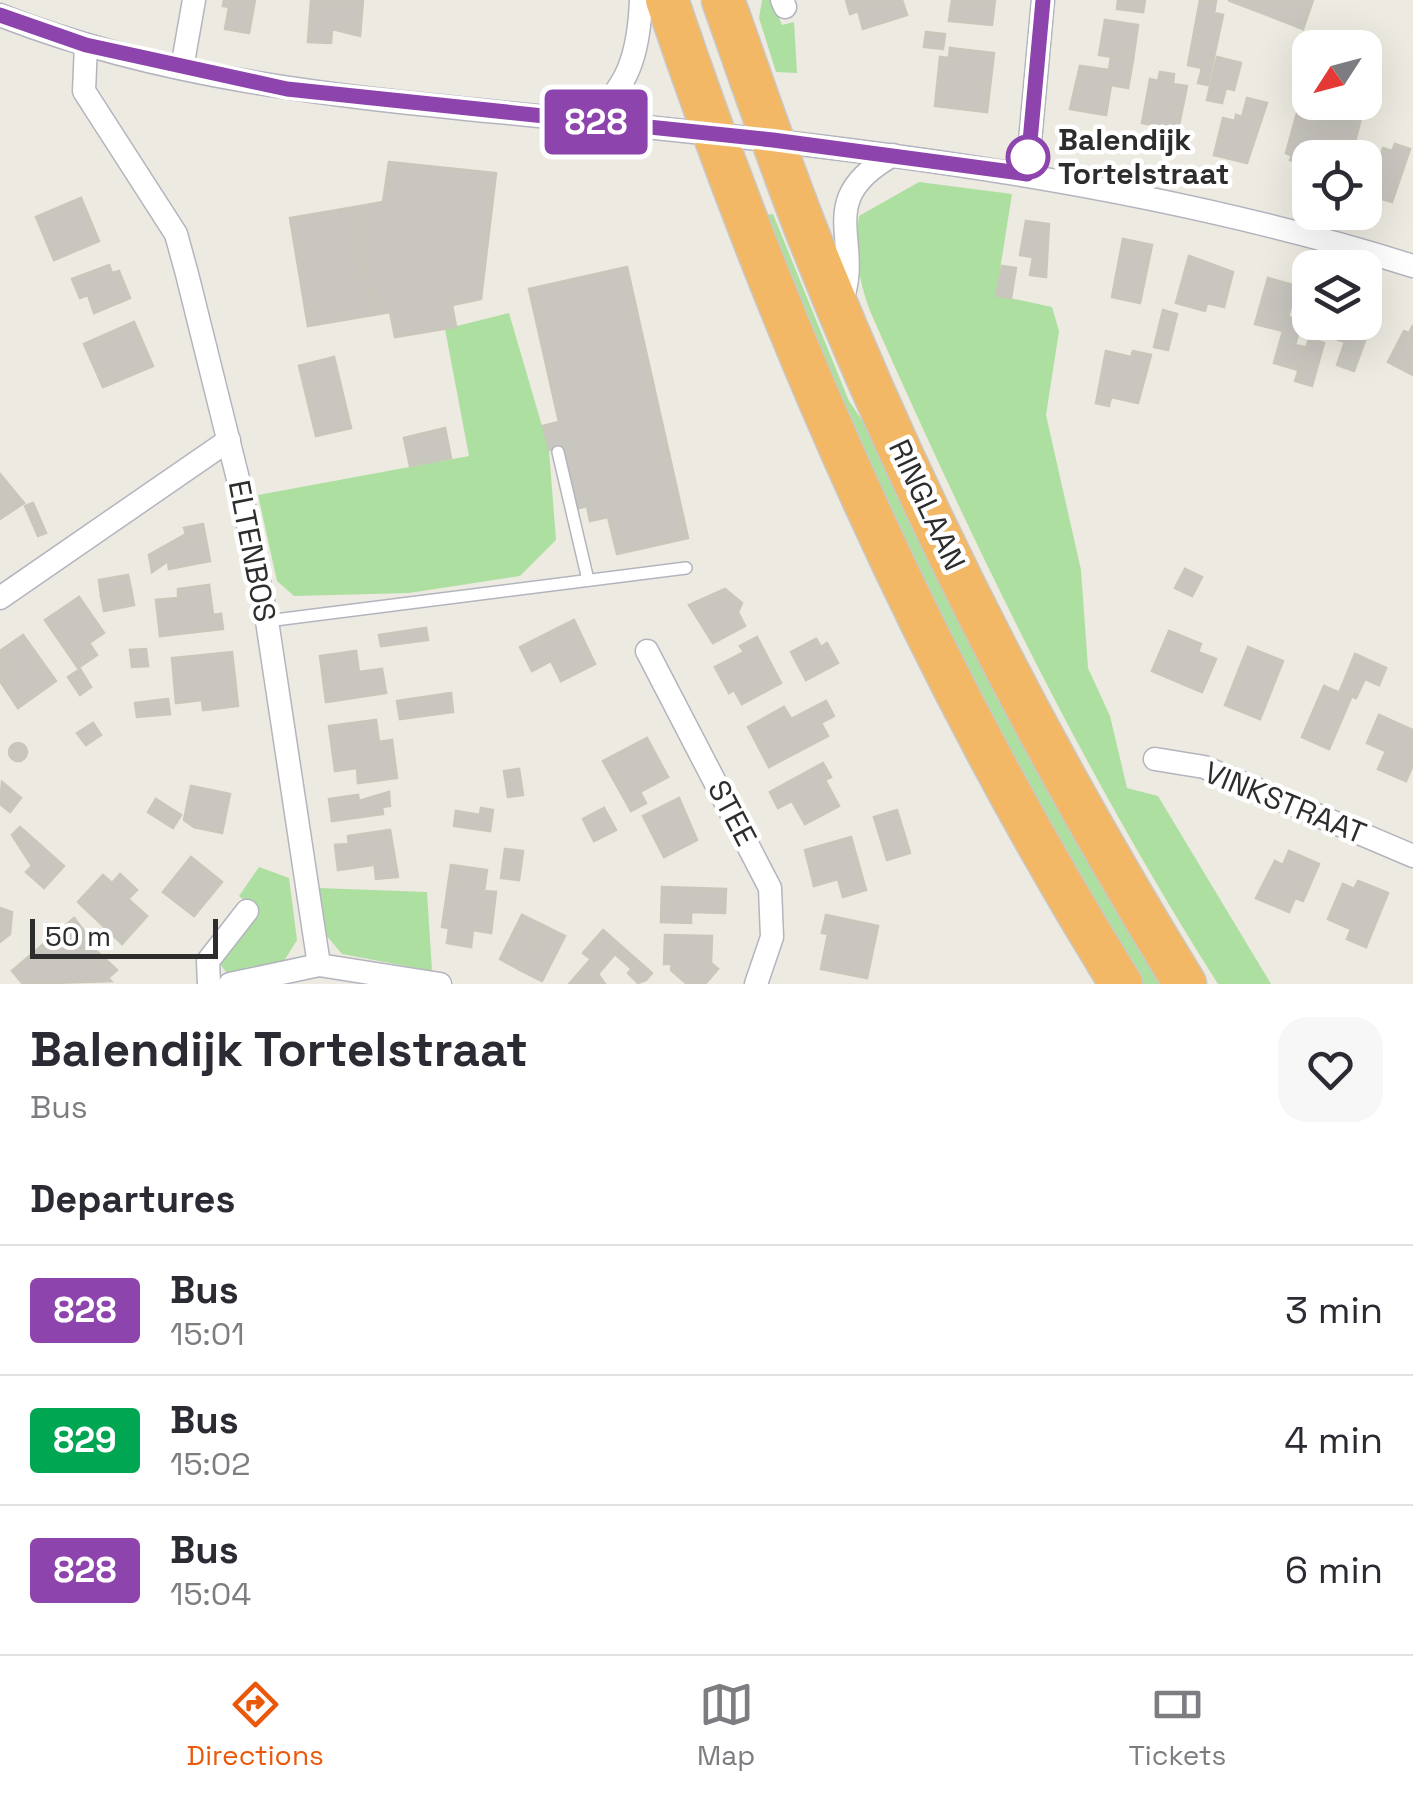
<!DOCTYPE html>
<style>
:root{--surface:#fff;--page:#f7f7f7;--text:#2b2b33;--muted:#7c7c81;--line:#e1e1e2;--accent:#ea580c}
body{margin:0;font-family:"Space Grotesk",sans-serif;background:var(--page);color:var(--text);height:100vh;display:flex;flex-direction:column;font-size:38px;white-space:nowrap}
*{box-sizing:border-box;margin:0}
p{font-size:32px;color:var(--muted)}
.icon{flex:none;width:55px;height:55px;fill:none;stroke:currentColor;stroke-width:2;stroke-linecap:round;stroke-linejoin:round}
.map{position:relative;height:984px;overflow:hidden}
.sheet{display:flex;flex-direction:column;background:var(--surface);flex:1}
.sheet>*{flex:none}
.badge{padding:0 20px;border-radius:8px;font-size:35px;line-height:65px}
.needle{width:65px;rotate:234deg}
.buttons{position:absolute;left:1292px;top:30px;display:grid;gap:20px}
.buttons a{display:grid;place-items:center;width:90px;height:90px;border-radius:20px;background:var(--surface);box-shadow:0 10px 40px #0002;font-size:50px}
.scale{position:absolute;left:30px;bottom:25px;width:188px;box-sizing:border-box;padding-left:10px;border:5px solid #2d2d2d;border-top:0;font-size:28px;line-height:35px;white-space:nowrap;color:#2d2d2d;-webkit-text-stroke:8px #fff;paint-order:stroke}
.map>.badge{position:absolute;translate:-50% -50%;box-shadow:0 0 0 5px #fff}
h2{padding:0 30px;font-size:38px;line-height:90px}
.round{display:grid;place-items:center;flex:none;width:105px;height:105px;border-radius:30px;background:var(--page)}
.overview{display:flex;align-items:center;justify-content:space-between;height:170px;padding:0 30px}
h1{font-size:48px;font-weight:600;line-height:75px}
ul{padding:0;list-style:none}
li{display:flex;align-items:center;gap:30px;height:130px;padding:0 30px;border-top:2px solid var(--line)}
li div{flex:1}
li b{display:block;font-size:38px}
li em{font-style:normal}
li .badge{min-width:110px;font-weight:700;text-align:center}
.tabs{display:flex;justify-content:space-around;align-items:center;height:140px;border-top:2px solid var(--line);background:var(--surface);font-size:28px;color:var(--muted)}
.tabs a{display:grid;justify-items:center;gap:5px}
.tabs .active{color:var(--accent)}
.map>svg:first-child{display:block}
.green{fill:#addfa1}
.building{fill:#c9c6c0;stroke:#c9c6ba;stroke-width:2.5}
.lines{fill:none;stroke-linecap:round;stroke-linejoin:round}
.lane-casing{stroke:#b4b4bf;stroke-width:14}
.street-casing{stroke:#b4b4bf;stroke-width:25}
.highway-casing{stroke:#c8c8c8;stroke-width:45}
.lane{stroke:#fff;stroke-width:11}
.street{stroke:#fff;stroke-width:22}
.highway{stroke:#f3b866;stroke-width:42}
.line-casing{stroke:#fff;stroke-width:22}
.line{stroke:#8e44ad;stroke-width:15}
.stop-dot{fill:#fff;stroke:#8e44ad;stroke-width:5}
.labels{text-anchor:middle;stroke-width:9;stroke-linejoin:round;paint-order:stroke}
.stop-label{font-size:30px;font-weight:bold;fill:#2d2d2d;stroke:#fff;text-anchor:start}
.street-label{font-size:30px;fill:#2d2d2d;stroke:#fff}
</style>
<div class="map">
<svg width="1413" height="984" viewBox="0 0 1413 984">
<rect width="100%" height="100%" fill="#edeae1"/>
<!-- green -->
<g class="green">
<path d="M762,0H772L782,25L794,22L797,73L776,72L759,18Z"/>
<path d="M919,182L1012,194L996,295L1052,307L1059,331L1046,415L1081,570L1088,668L1110,716L1127,788L1158,796L1271,984H1218C1082,770 972,542 870,311C858,278 854,251 859,216Z"/>
<path d="M773,214L849,401L882,450L1167,984H1142L1048,822L929,594L759,216Z"/>
<path d="M509,313L549,450L556,540L520,576L409,593L294,596L277,581L258,495L469,456L445,329Z"/>
<path d="M259,867L289,878L297,940L284,961L227,973L219,963L257,910L239,896Z"/>
<path d="M318,888L427,892L432,971L342,954L326,935Z"/>
</g>
<!-- building -->
<g class="building">
<path d="M224,0H255L249,33L225,29L229,7L223,6Z"/>
<path d="M311,0H363L360,36L332,29L331,43L308,42Z"/>
<path d="M846,0H902L907,15L863,29L858,11L850,14Z"/>
<path d="M952,0H995L992,25L949,21Z"/>
<path d="M1118,0H1145L1143,12L1117,9Z"/>
<path d="M1200,0L1216,1L1214,13L1223,15L1208,85L1198,83L1202,68L1188,65Z"/>
<path d="M1228,0H1313L1303,29Z"/>
<path d="M1105,20L1138,25L1133,60L1099,55Z"/>
<path d="M926,32L945,34L943,49L924,47Z"/>
<path d="M950,48L994,53L987,112L935,106L940,57L949,58Z"/>
<path d="M1111,57L1133,60L1128,88L1111,85L1106,115L1070,109L1080,66L1109,70Z"/>
<path d="M1217,57L1241,63L1234,90L1226,88L1222,103L1207,100Z"/>
<path d="M1160,72L1174,74L1173,84L1187,86L1178,130L1142,123L1150,79L1158,81Z"/>
<path d="M1247,98L1267,103L1247,163L1214,155L1223,118L1235,121L1236,115L1242,117Z"/>
<path d="M1349,102H1365L1351,158H1310V166L1290,160L1292,156L1286,153L1297,113L1343,120Z"/>
<path d="M1395,144L1410,149L1392,202L1368,195L1383,148L1392,151Z"/>
<path d="M389,162L496,173L481,299L452,305L456,327L395,337L390,312L373,315L355,207L383,202Z"/>
<path d="M81,198L99,241L54,260L36,217Z"/>
<path d="M355,207L373,315L308,326L290,218Z"/>
<path d="M1026,221L1049,224L1046,277L1030,275L1033,257L1020,255Z"/>
<path d="M1123,239L1152,245L1140,303L1112,297Z"/>
<path d="M1189,256L1233,272L1224,307L1207,303L1205,311L1176,303Z"/>
<path d="M109,265L112,273L119,271L130,298L94,313L88,295L80,298L72,279Z"/>
<path d="M1002,266L1016,268L1011,298L996,296Z"/>
<path d="M627,267L688,538L617,554L608,517L590,521L587,506L576,509L563,447L549,450L543,426L559,422L529,289Z"/>
<path d="M1268,278L1297,286L1288,317L1302,321L1295,345L1304,347L1298,370L1274,363L1283,331L1255,324Z"/>
<path d="M1163,310L1177,314L1168,350L1154,347Z"/>
<path d="M1365,313L1374,316L1354,371L1337,365L1345,342L1330,337L1336,322H1365Z"/>
<path d="M134,322L153,366L103,387L84,344Z"/>
<path d="M1413,325V375L1388,362L1404,331L1409,333Z"/>
<path d="M1309,339L1324,343L1312,386L1295,381Z"/>
<path d="M1106,351L1131,357L1133,351L1151,355L1138,403L1111,397L1109,406L1096,403Z"/>
<path d="M334,357L351,428L316,436L299,366Z"/>
<path d="M445,428L451,458L410,466L404,438Z"/>
<path d="M0,474L24,503L0,519Z"/>
<path d="M33,503L46,533L38,536L25,506Z"/>
<path d="M203,524L210,561L169,569L168,561L152,572L149,555L186,534L184,528Z"/>
<path d="M1185,569L1202,577L1192,596L1175,588Z"/>
<path d="M128,575L131,589L101,596L99,580Z"/>
<path d="M209,585L213,615L221,614L223,629L160,636L156,600L178,598V589Z"/>
<path d="M131,589L134,605L104,611L101,596Z"/>
<path d="M725,589L742,603L738,612L745,626L713,643L689,605Z"/>
<path d="M79,597L104,633L89,643L97,655L78,668L45,620Z"/>
<path d="M574,620L595,664L561,681L551,661L532,671L520,647Z"/>
<path d="M426,628L428,640L381,646L379,635Z"/>
<path d="M1169,631L1201,644L1198,652L1216,659L1202,692L1152,671Z"/>
<path d="M23,635L56,681L18,708L0,681V651Z"/>
<path d="M757,637L781,683L742,704L734,690L729,693L715,667L744,652L740,646Z"/>
<path d="M816,639L821,647L827,643L838,663L806,680L791,652Z"/>
<path d="M1248,647L1283,661L1260,719L1225,705Z"/>
<path d="M146,649L148,666L132,667L130,650Z"/>
<path d="M356,651L359,672L382,669L386,693L326,702L320,656Z"/>
<path d="M232,652L238,706L203,710L202,700L176,703L172,658Z"/>
<path d="M1355,654L1386,668L1379,685L1365,679L1356,698L1340,691Z"/>
<path d="M80,669L91,687L80,695L68,677Z"/>
<path d="M1324,686L1351,698L1329,749L1302,737Z"/>
<path d="M451,693L453,712L400,719L397,701Z"/>
<path d="M168,699L170,714L137,717L135,703Z"/>
<path d="M826,701L834,716L821,723L828,736L769,767L748,727L784,707L791,719Z"/>
<path d="M1379,715L1413,730V765L1406,781L1378,769L1386,751L1367,743Z"/>
<path d="M376,720L379,742L392,740L397,778L358,783L357,768L335,771L329,726Z"/>
<path d="M93,723L101,735L86,745L77,733Z"/>
<path d="M647,738L668,777L640,792L646,803L631,811L603,761Z"/>
<circle cx="18" cy="752" r="9"/>
<path d="M823,763L831,777L825,780L839,806L805,824L792,801L778,808L770,792Z"/>
<path d="M519,769L523,795L508,797L504,771Z"/>
<path d="M2,782L21,798L10,812L0,804Z"/>
<path d="M191,786L230,794L222,833L194,827L184,820Z"/>
<path d="M389,792L390,806L382,807L383,814L332,821L329,799L358,795L359,801Z"/>
<path d="M679,798L697,840L664,857L643,816Z"/>
<path d="M156,799L181,815L173,828L148,812Z"/>
<path d="M481,808L493,810L490,831L454,826L456,811L480,815Z"/>
<path d="M604,808L616,830L594,841L583,819Z"/>
<path d="M897,810L910,853L887,860L874,817Z"/>
<path d="M20,827L64,866L44,888L26,872L32,866L12,835Z"/>
<path d="M390,830L398,877L376,879L374,860L372,865L338,870L335,845L349,844L348,836Z"/>
<path d="M851,837L866,890L843,897L838,879L814,886L805,850Z"/>
<path d="M505,849L523,851L519,880L501,878Z"/>
<path d="M1289,851L1319,864L1303,901L1295,898L1289,912L1256,898L1275,861L1283,865Z"/>
<path d="M191,857L222,882L194,916L163,892Z"/>
<path d="M451,865L487,870L484,891L496,892L491,933L473,930L471,947L447,943L449,928L442,927Z"/>
<path d="M120,874L137,890L128,899L147,916L122,944L78,902L103,875L112,883Z"/>
<path d="M1358,881L1388,893L1366,947L1347,939L1351,929L1328,919L1343,884L1354,889Z"/>
<path d="M662,887L726,889L725,913L691,912V923L661,922Z"/>
<path d="M0,908L12,912L10,934L0,942Z"/>
<path d="M522,915L543,925L520,970L500,959Z"/>
<path d="M826,915L878,926L867,978L821,969L828,934L822,933Z"/>
<path d="M74,918L94,944L91,946L117,970L108,978L111,981L23,984L12,971Z"/>
<path d="M543,925L565,936L542,981L520,970Z"/>
<path d="M603,930L652,973L646,980L638,983L628,973L632,969L615,954L598,974L605,984H569L591,959L583,953Z"/>
<path d="M665,935L712,936L711,963L718,969L705,984H687L671,970L672,964H664Z"/>
</g>
<g class="lines">
<!-- lane casing -->
<g class="lane-casing">
<g id="lane">
<path d="M558,452L588,580"/>
<path d="M267,621L686,568"/>
</g>
</g>
<!-- street casing -->
<g class="street-casing">
<g id="street">
<path d="M782,0L785,7"/>
<path d="M0,15C187,89 389,100 587,121C867,149 1143,181 1413,266"/>
<path d="M86,45L84,91L176,234L187,274L241,491L267,621L319,965"/>
<path d="M182,68L194,0"/>
<path d="M585,120C629,92 639,51 641,0"/>
<path d="M1027,174L1043,0"/>
<path d="M841,303C865,241 811,201 893,155"/>
<path d="M0,598L229,440"/>
<path d="M647,651L770,888L772,937L756,984"/>
<path d="M1155,759L1204,767L1413,856"/>
<path d="M209,984L208,961L247,911"/>
<path d="M230,984L319,965L440,984"/>
</g>
</g>
<!-- highway casing -->
<g class="highway-casing">
<g id="highway">
<path d="M667,0C783,343 930,676 1121,984"/>
<path d="M723,0C752,81 779,162 811,242C913,499 1040,748 1185,984"/>
</g>
</g>
<!-- lane -->
<use href="#lane" class="lane"/>
<!-- street -->
<use href="#street" class="street"/>
<!-- highway -->
<use href="#highway" class="highway"/>
</g>
<g class="lines">
<!-- line casing -->
<g class="line-casing">
<path id="line" d="M0,15L86,45L287,89L773,140L1027,174L1043,0"/>
</g>
<!-- line -->
<use href="#line" class="line"/>
</g>
<!-- markers -->
<circle class="stop-dot" cx="1028" cy="157" r="20"/>
<g class="labels">
<!-- stop labels -->
<g class="stop-label">
<text x="1058" y="150">Balendijk<tspan x="1058" dy="34">Tortelstraat</tspan></text>
</g>
<!-- street labels -->
<g class="street-label">
<text transform="translate(927 505) rotate(65)" y="10">RINGLAAN</text>
<text transform="translate(252 551) rotate(79)" y="10">ELTENBOS</text>
<text transform="translate(1285 803) rotate(22)" y="10">VINKSTRAAT</text>
<text transform="translate(732 813) rotate(62)" y="10">STEE</text>
</g>
</g>
</svg>
<div class="buttons">
<a><svg class="needle" viewBox="-14 -14 28 28"><path d="M0-13l5 13h-10z" fill="#e53935"/><path d="M0 13l5-13h-10z" fill="#7c7c81"/></svg></a>
<a><svg class="icon" aria-label="locate" viewBox="0 0 24 24"><circle cx="12" cy="12" r="6"/><path d="M12 2v4M12 18v4M2 12h4M18 12h4"/></svg></a>
<a><svg class="icon" aria-label="layers" viewBox="0 0 24 24"><path d="M12 4l9 5-9 5-9-5zM3 14l9 5 9-5"/></svg></a>
</div>
<div class="scale">50 m</div>
<b class="badge" style="left:596px;top:122px;background:#8e44ad;color:#fff">828</b>
</div>
<section class="sheet">
<div class="overview"><div><h1>Balendijk Tortelstraat</h1><p>Bus</p></div><a class="round"><svg class="icon" aria-label="heart" viewBox="0 0 24 24"><path d="M12 20l-8-8c-3-5 5-10 8-4 3-6 11-1 8 4z"/></svg></a></div>
<h2>Departures</h2>
<ul>
<li><span class="badge" style="background:#8e44ad;color:#fff">828</span><div><b>Bus</b><p>15:01</p></div><em>3 min</em></li>
<li><span class="badge" style="background:#00a651;color:#fff">829</span><div><b>Bus</b><p>15:02</p></div><em>4 min</em></li>
<li><span class="badge" style="background:#8e44ad;color:#fff">828</span><div><b>Bus</b><p>15:04</p></div><em>6 min</em></li>
</ul>
</section>
<nav class="tabs">
<a class="active"><svg class="icon" aria-label="directions" viewBox="0 0 24 24"><path d="M12 3l9 9-9 9-9-9zM9 14v-3h6M13 9l2 2-2 2"/></svg>Directions</a>
<a><svg class="icon" aria-label="map" viewBox="0 0 24 24"><path d="M3 6l6-2 6 2 6-2v14l-6 2-6-2-6 2zM9 4v14M15 6v14"/></svg>Map</a>
<a><svg class="icon" aria-label="tickets" viewBox="0 0 24 24"><path d="M3 7h18v10H3zM15 7v10"/></svg>Tickets</a>
</nav>
